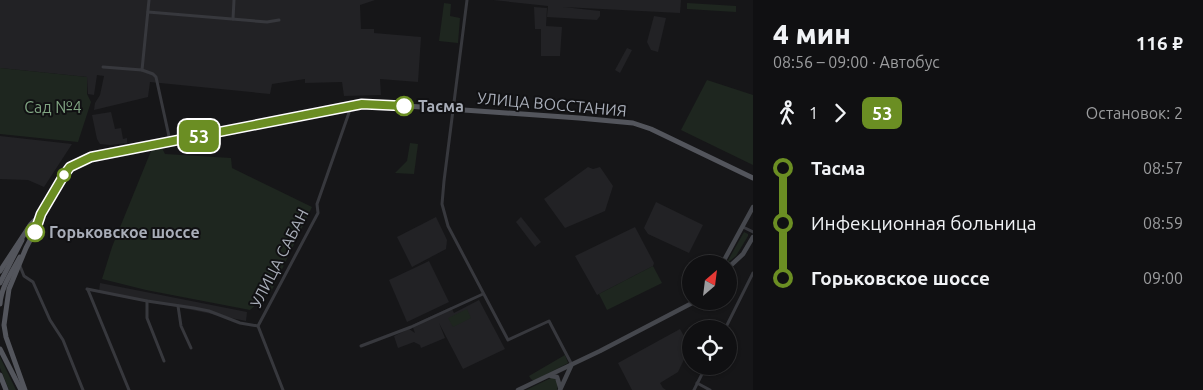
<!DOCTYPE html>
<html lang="ru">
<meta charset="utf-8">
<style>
:root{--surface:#101012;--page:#1e1e20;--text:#f1f3f6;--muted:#9c9d9f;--line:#303032}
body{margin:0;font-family:Ubuntu,sans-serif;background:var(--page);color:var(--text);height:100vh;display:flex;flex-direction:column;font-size:19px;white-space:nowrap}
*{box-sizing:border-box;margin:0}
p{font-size:16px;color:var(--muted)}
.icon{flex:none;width:28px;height:28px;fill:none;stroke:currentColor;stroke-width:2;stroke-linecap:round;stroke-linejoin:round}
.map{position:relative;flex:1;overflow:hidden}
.sheet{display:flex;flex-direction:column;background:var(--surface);width:450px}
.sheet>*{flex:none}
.badge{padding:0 10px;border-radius:8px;font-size:18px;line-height:32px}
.needle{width:32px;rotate:28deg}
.controls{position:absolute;left:682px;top:255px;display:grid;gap:10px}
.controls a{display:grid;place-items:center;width:55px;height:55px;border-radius:50%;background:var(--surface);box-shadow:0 1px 4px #0004,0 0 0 1px var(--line);font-size:25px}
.map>.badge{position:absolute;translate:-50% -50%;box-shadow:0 0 0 2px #fff}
.legs{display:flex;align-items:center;gap:8px;height:55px;padding:0 20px;font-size:16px}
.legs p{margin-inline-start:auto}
.headline{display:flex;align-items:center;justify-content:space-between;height:85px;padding:0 20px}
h1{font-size:28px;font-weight:800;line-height:38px}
ul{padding:0 20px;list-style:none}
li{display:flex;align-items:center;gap:18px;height:55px;font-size:19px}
li i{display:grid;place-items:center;width:8px;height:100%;margin:0 6px;background:currentColor}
li i::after{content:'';width:12px;height:12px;margin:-6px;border:4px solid;border-radius:50%;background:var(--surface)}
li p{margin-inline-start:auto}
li:first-child i{background:linear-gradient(#0000 50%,currentColor 0)}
li:last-child i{background:linear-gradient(currentColor 50%,#0000 0)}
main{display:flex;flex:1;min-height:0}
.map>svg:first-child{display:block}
.built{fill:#222225}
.green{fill:#1e261f}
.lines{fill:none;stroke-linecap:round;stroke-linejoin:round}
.street{stroke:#37383d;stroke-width:3}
.secondary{stroke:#45474d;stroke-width:4.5}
.primary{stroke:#53555c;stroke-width:5}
.line-1-casing{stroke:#fff;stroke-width:11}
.line-1{stroke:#6b8e23;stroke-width:8}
.stop-1-dot{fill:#fff;stroke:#6b8e23;stroke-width:2.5}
.labels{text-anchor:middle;stroke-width:4;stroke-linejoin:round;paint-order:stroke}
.street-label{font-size:16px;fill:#a8adb8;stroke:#111113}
.stop-label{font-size:16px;font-weight:bold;fill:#a8adb8;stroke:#111113;text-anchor:start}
.park-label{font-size:16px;fill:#7fa381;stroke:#111113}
</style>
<main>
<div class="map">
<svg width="753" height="390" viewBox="0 0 753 390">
<rect width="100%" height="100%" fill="#161618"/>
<!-- built -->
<g class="built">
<path d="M0,0H375L360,5L361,29H374V33L421,37L418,82L380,79L381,95L344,96L342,82L305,83V79L272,84L270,94L150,82L148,97L94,110L95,103L100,95L104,76L97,75L94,95L88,94L87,77L0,68Z"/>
<path d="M493,0H681L680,13L563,7L600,11V16L597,20L547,17L548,6Z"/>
<path d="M534,7L547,8L546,26L562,27L560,56H541V29H535Z"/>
<path d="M654,16L666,18L658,52L651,50L647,42Z"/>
<path d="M627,48L632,50L620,73L615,70Z"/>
<path d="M111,112L115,129L121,128L123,139L127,138V143L110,145L100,144L97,139L92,115Z"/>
<path d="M0,136L72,144L44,187L28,180L0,179Z"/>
<path d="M588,167L593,169L600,167L613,186L605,211L565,228L544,199Z"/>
<path d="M656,202L703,225L689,253L648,234L644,228Z"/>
<path d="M436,217L447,240L446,249L412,267L397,237Z"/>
<path d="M521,217L541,242L535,247L516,222Z"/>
<path d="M635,227L654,263L653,266L597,295L575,256Z"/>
<path d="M429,261L449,302L407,322L389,280Z"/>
<path d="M100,283L247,312L246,321L99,291Z"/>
<path d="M479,300L505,349L463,369L439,323L445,338L421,348L420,345L414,342L398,348L394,336L409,329L415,333L412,325L451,307L454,313Z"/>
<path d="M680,329L690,347L678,372L660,383L663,388L666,390H632L618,363Z"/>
</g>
<!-- green -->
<g class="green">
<path d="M444,3L451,4L450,16L460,18L458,43L439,41Z"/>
<path d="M687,3L736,6V12L687,9Z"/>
<path d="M0,68L87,77V94L91,102L78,142L0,134Z"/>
<path d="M707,80L753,95V165L681,130Z"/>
<path d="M410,143L418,144L414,174L395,173L407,161Z"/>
<path d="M162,148L165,154L231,158L232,168L312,207L271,292L250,310L146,290L102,279L112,247L151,151Z"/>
<path d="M744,232L748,234V236L736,256L726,264Z"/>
<path d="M653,266L662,283L607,310L599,294Z"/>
<path d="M467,309L471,318L453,327L448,318Z"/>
<path d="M565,355L568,363L534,381L531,379L529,376Z"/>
<path d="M0,357L16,390H9L0,368Z"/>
<path d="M551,378H555L558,384L557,390H526Z"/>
</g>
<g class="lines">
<!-- street -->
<g class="street">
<path d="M467,0L444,181L442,204L448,226L508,340L549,321L572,365"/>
<path d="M148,12L267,22L279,20"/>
<path d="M233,19L234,0"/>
<path d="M103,67L142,70L149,0"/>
<path d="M142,70L153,74L156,77L170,141"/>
<path d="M743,227L753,232"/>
<path d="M20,266L24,276L33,282L50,320L63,340L83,390"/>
<path d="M87,289L147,301L194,308L209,311L240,323L258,326"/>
<path d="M88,290L129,390"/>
<path d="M147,301V318L164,361"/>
<path d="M178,306L181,326L191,348"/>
<path d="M725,329L753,273"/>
<path d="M361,346L411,327L483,294"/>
<path d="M697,383L710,390"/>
<path d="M283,390L258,326L318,213L317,204L351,107"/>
<path d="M694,390L706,366"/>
</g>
<!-- secondary -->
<g class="secondary">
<path d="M722,264L753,207"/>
<path d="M729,267L743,254L753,237"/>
<path d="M551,376L557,377L560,387"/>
<path d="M518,390L600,351L696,301"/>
<path d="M560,390L571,366"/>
</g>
<!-- primary -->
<g class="primary">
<path d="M0,271L31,224L38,217"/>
<path d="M0,283L22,240"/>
<path d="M0,304C1,287 12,272 20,257"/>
<path d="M0,349L21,390"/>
<path d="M0,375L6,390"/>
<path d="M25,390L6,337L4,325L9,289L26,248L37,227L39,217L51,196L70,167L91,157L351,106L378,104L579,118L633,123L651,129L753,178"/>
</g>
</g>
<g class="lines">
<!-- line-1 casing -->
<g class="line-1-casing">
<path id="line-1" d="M35,232L41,214L64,175L70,167L91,157L362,104L404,106"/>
</g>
<!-- line-1 -->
<use href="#line-1" class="line-1"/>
</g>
<!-- markers -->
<g class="stop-1-dot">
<circle cx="404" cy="106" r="9"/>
<circle cx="64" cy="175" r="6"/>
<circle cx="35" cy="232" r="9"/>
</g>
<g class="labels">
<!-- street labels -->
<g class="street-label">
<text transform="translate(552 104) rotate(5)" y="6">УЛИЦА ВОССТАНИЯ</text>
<text transform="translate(279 258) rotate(-63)" y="6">УЛИЦА САБАН</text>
</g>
<!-- stop labels -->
<g class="stop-label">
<text x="418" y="112">Тасма</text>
<text x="49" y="238">Горьковское шоссе</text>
</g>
<!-- park labels -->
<g class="park-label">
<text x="53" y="113">Сад №4</text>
</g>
</g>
</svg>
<div class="controls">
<a><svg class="needle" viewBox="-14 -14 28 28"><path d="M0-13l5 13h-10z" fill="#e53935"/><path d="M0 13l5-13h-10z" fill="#9c9d9f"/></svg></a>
<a><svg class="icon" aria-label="locate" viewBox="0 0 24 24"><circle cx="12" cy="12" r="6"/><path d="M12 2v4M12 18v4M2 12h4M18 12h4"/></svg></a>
</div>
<b class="badge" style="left:199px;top:136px;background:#6b8e23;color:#fff">53</b>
</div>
<section class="sheet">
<div class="headline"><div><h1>4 мин</h1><p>08:56 – 09:00 · Автобус</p></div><b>116 ₽</b></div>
<div class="legs"><svg class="icon" aria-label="walk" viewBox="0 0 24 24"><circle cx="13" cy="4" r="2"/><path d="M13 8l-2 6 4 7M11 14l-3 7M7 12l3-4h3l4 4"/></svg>1<svg class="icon" aria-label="forward" viewBox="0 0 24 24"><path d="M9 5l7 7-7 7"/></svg><b class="badge" style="background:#6b8e23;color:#fff">53</b><p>Остановок: 2</p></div>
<ul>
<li><i style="color:#6b8e23"></i><b>Тасма</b><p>08:57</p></li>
<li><i style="color:#6b8e23"></i><span>Инфекционная больница</span><p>08:59</p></li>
<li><i style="color:#6b8e23"></i><b>Горьковское шоссе</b><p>09:00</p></li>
</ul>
</section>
</main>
